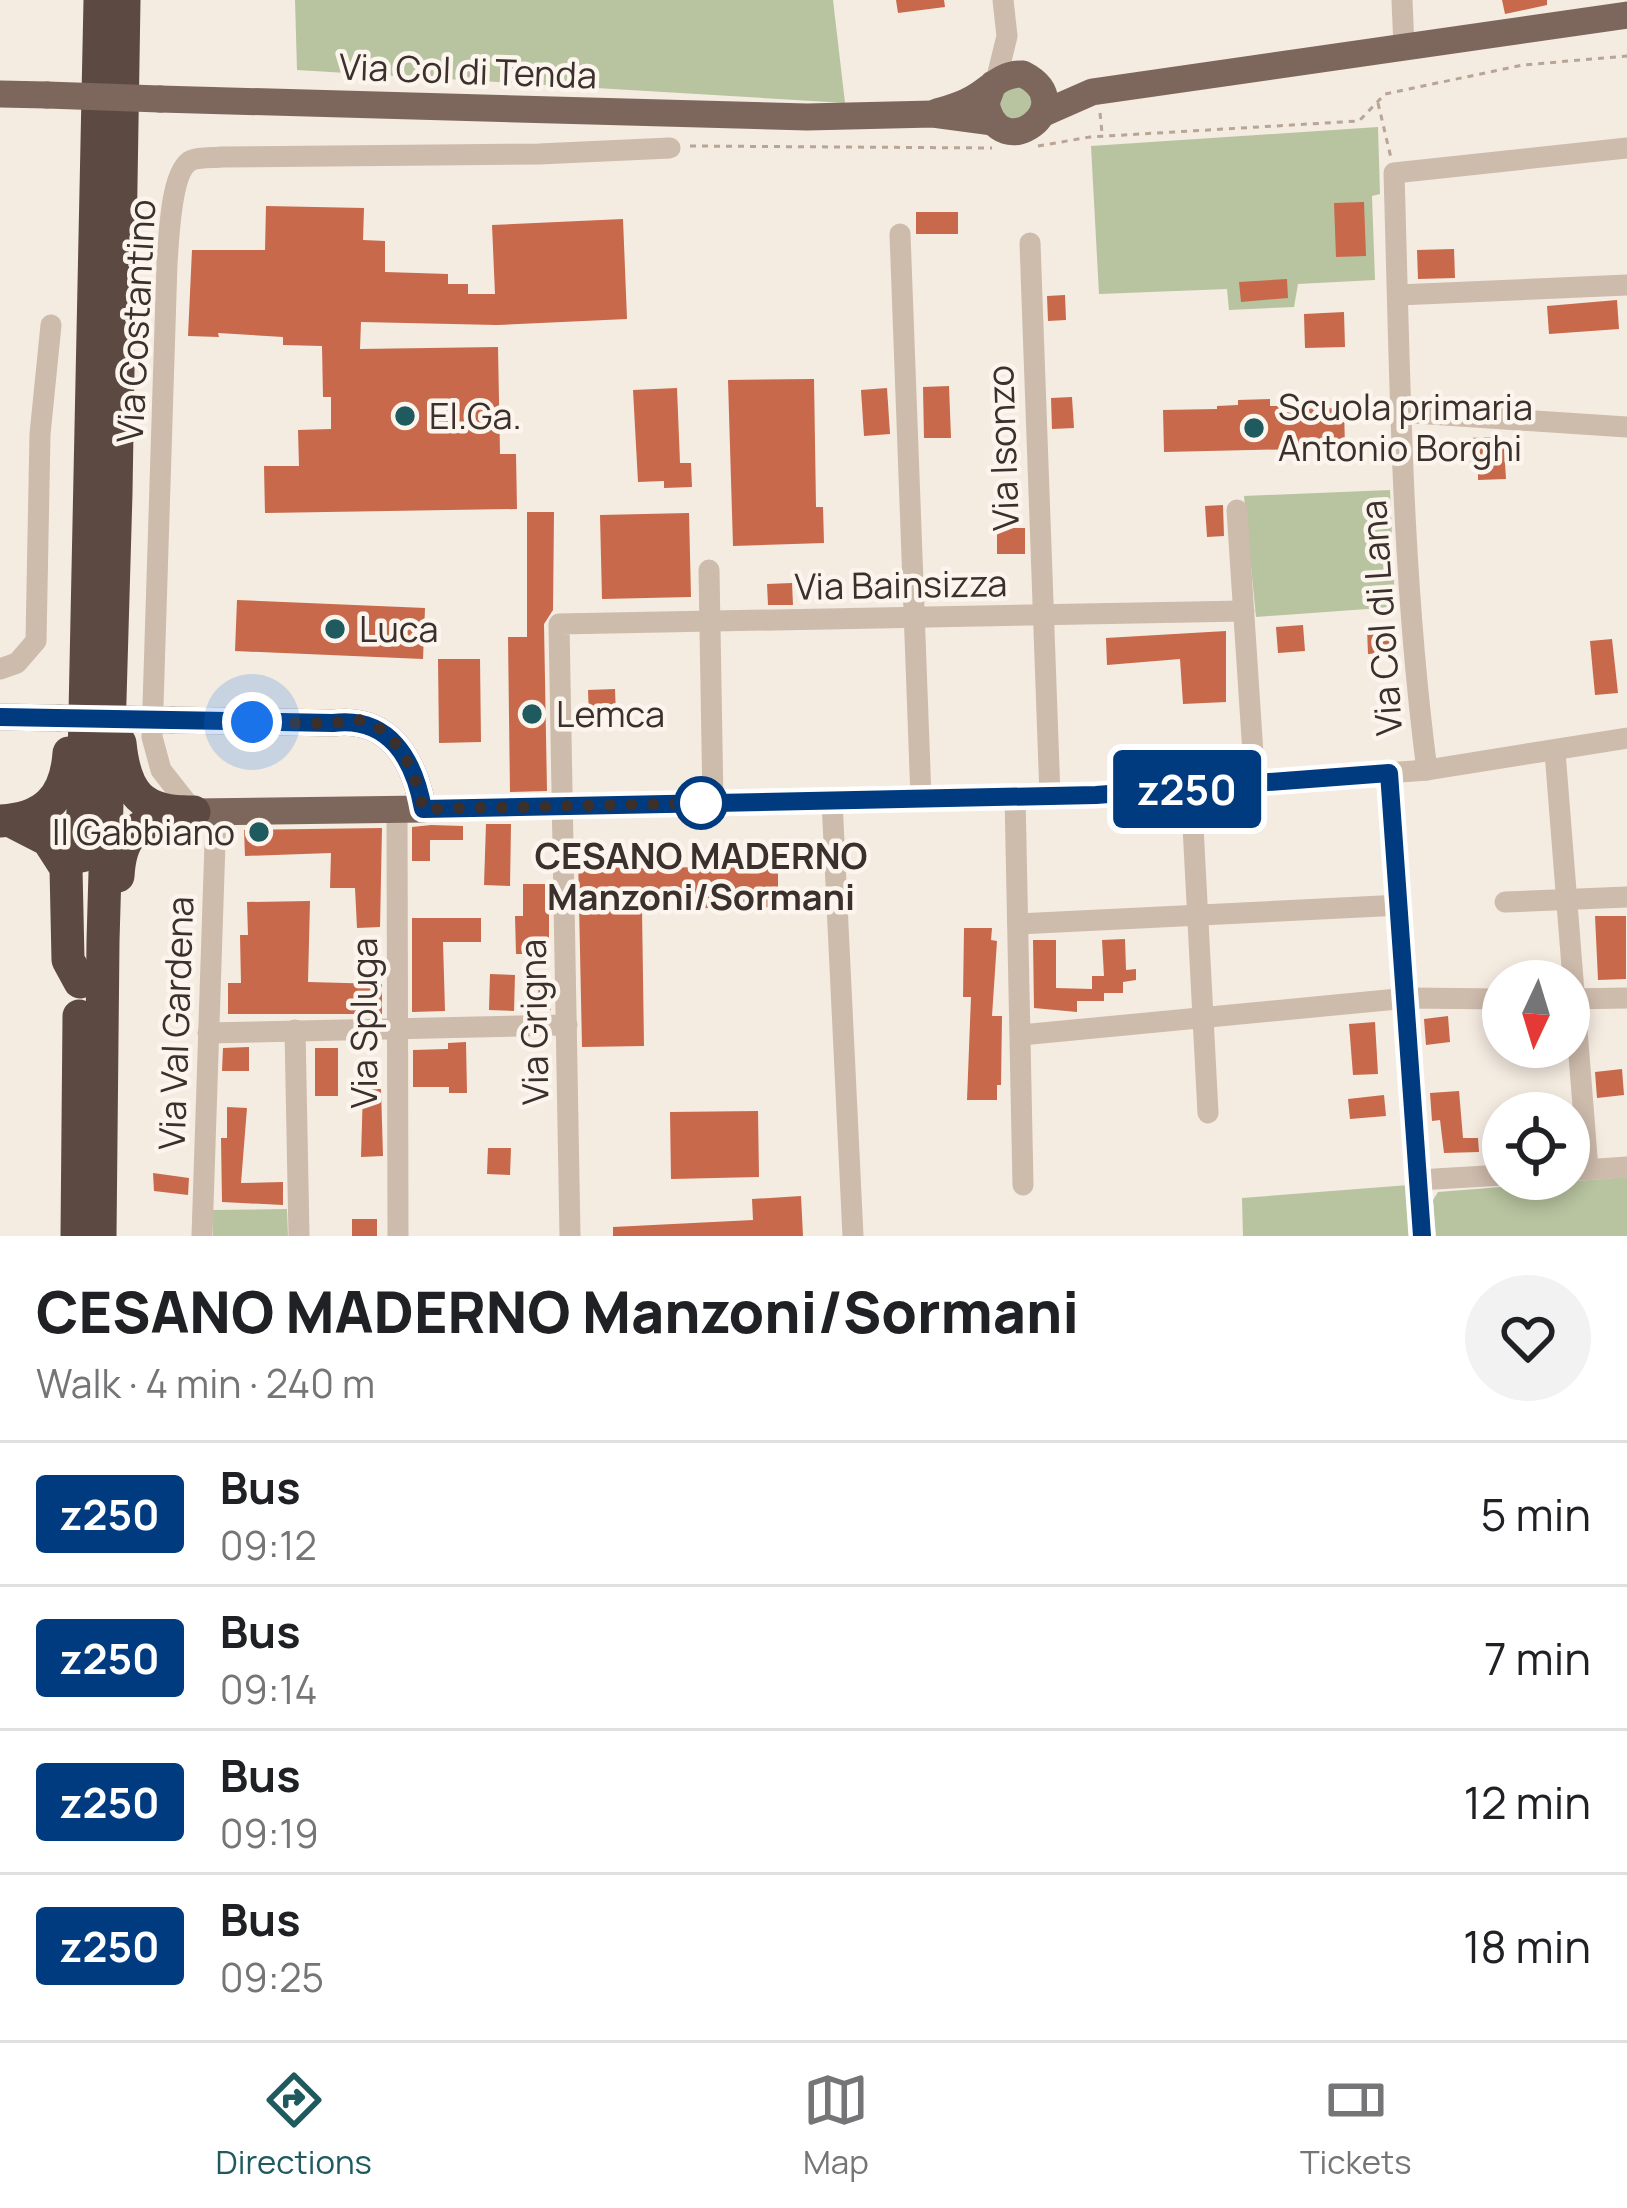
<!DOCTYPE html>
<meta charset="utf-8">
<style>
:root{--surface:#fff;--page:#f2f2f2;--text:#202124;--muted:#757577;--line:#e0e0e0;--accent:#1f5a5e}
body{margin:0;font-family:Manrope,sans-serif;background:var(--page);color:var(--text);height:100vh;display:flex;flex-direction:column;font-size:45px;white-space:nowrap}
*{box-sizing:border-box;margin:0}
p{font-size:39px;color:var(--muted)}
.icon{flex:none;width:66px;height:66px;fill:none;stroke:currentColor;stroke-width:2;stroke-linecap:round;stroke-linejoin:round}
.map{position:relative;height:1236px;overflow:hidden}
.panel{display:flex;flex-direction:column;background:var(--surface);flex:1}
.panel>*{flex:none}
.badge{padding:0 24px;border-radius:9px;font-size:42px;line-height:78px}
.needle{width:78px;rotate:184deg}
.fabs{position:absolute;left:1482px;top:960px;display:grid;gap:24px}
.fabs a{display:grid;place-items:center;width:108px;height:108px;border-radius:50%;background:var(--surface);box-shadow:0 6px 18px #0003;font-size:60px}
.you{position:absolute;width:60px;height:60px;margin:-30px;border:9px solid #fff;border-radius:50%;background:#1a73e8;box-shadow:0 0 0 18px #1a73e833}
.map>.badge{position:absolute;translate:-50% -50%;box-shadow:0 0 0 6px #fff}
.round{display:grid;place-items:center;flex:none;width:126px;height:126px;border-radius:63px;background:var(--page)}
.summary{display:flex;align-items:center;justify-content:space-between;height:204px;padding:0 36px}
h1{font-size:57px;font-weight:800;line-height:90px}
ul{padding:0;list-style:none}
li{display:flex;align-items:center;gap:36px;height:144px;padding:0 36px;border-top:3px solid var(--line)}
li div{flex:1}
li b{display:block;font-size:45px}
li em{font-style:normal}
li .badge{min-width:132px;font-weight:700;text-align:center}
.tab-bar{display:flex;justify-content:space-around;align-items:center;height:168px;border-top:3px solid var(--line);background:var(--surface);font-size:33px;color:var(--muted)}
.tab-bar a{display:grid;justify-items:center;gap:6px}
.tab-bar .active{color:var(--accent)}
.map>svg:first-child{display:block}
.green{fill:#b8c4a0}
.building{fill:#c8694b}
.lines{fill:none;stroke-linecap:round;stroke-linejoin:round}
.path{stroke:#b9a596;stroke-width:3;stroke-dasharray:6 6;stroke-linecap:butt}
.minor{stroke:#cdbbac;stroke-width:21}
.major{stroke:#7d675c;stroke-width:27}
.highway{stroke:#5c4a42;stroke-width:33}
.major-bridge{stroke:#7d675c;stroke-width:27}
.line-casing{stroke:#fff;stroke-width:27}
.line{stroke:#003b80;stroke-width:18}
.walk{stroke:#3b302b;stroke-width:12;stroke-dasharray:0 21.6}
.poi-dot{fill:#1f5a5e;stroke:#fbf5ee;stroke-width:4.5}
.stop-dot{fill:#fff;stroke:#003b80;stroke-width:6}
.labels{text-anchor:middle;stroke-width:9;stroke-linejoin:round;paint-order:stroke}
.street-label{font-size:36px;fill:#3b302b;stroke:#fbf5ee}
.poi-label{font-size:36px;fill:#3b302b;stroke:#fbf5ee;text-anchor:start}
.stop-label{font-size:36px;font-weight:bold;fill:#3b302b;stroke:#fbf5ee}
</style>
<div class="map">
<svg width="1627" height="1236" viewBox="0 0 1627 1236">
<rect width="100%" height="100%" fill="#f4ebe1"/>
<!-- green -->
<g class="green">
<path d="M295,0H833L845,103L297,70Z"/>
<path d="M1020,82L1036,107L1016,121L1000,113L999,94Z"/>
<path d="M1378,127L1380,194L1372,196L1375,280L1298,284L1294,307L1229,310L1227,289L1099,294L1091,146Z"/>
<path d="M1390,490L1395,607L1256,617L1244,496Z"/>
<path d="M1627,1177V1236H1436L1433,1200L1438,1192Z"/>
<path d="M1409,1185L1413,1236H1243L1242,1198Z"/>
<path d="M287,1209L288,1236H213V1210Z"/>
</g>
<!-- building -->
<g class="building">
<path d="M896,0H944L945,7L898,13Z"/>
<path d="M1502,0H1547V5L1505,14Z"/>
<path d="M1364,202L1366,256L1336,257L1334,203Z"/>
<path d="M266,206L364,208L363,240L385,241V272L448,274V284H468V294H495L492,225L623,219L627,319L497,325L361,322L360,349L498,347L500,454H516L517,509L265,513L264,466H299L298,430L331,429V397H323L322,346L283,345V337L218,333L219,337L188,336L192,250H265Z"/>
<rect x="916" y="212" width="42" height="22"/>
<path d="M1454,249L1455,278L1418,279L1417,250Z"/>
<path d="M1287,279L1288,298L1241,302L1239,282Z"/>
<path d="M1065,295L1066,320L1048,321L1047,296Z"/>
<path d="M1617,300L1619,329L1549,334L1547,306Z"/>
<path d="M1344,312L1345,347L1305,348L1304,314Z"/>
<path d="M814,379L816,507H823L824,543L733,546L728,380Z"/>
<path d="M949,386L951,438H924L923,387Z"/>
<path d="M677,388L680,463H691L692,487L664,488V481L638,482L633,390Z"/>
<path d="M887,388L890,434L864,436L861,390Z"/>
<path d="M1072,397L1074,428L1052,429L1051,398Z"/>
<path d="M1270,399V406H1291V409L1344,408L1345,448L1164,452L1163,410L1217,409V406L1238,405V400Z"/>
<path d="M1491,437V448H1504L1506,479L1478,480V467H1471L1470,438Z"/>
<path d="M1223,505L1224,536L1207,537L1205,506Z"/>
<path d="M527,512H554L553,610L544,624L547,791L510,792L508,637H527Z"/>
<path d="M689,513L691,597L602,599L600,515Z"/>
<rect x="997" y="528" width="28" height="26"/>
<path d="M792,583L793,605H768L767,584Z"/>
<path d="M237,600L425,608L423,659L235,651Z"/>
<path d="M1303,625L1305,651L1278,653L1276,627Z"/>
<path d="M1394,626L1396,652L1368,654L1367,628Z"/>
<path d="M1226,631V702L1183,704L1180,659L1107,665L1106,638Z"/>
<path d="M1612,639L1618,693L1595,695L1590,641Z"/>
<path d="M438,659H480L481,742L439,743Z"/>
<path d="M615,689L616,716L589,717L588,690Z"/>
<path d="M486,824H511L510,886L484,885Z"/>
<path d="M431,825L463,826V840H430V861H412V827Z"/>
<path d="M382,828L380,927L357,928L355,888H330L331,853L245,856L244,830Z"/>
<path d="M641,853V868L778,866V907L642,909L644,1046L582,1047L578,854Z"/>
<path d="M523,884H549V954H516L515,916H523Z"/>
<path d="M310,901L308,982L382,984V1014H228V983H241L240,935H248L247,902Z"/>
<path d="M1595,916H1626V979L1598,980Z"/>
<path d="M412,918H481V942H443L445,1011L412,1012Z"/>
<path d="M964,928H992L991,940L997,941L992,1016H1002L1001,1085H997V1100H967L971,997H963Z"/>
<path d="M1125,939L1126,970L1136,969V980L1123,982V993H1104V1001H1077V1012L1034,1008L1033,940H1056V988L1092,989V976H1104L1102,940Z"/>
<path d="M490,974L515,975L514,1011L489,1010Z"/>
<path d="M538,980H550L551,1010L539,1011Z"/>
<path d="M1448,1016L1450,1042L1426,1045L1424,1019Z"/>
<path d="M1375,1022L1378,1074L1353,1075L1349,1024Z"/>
<path d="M466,1042L467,1093H449V1087H413V1050L448,1049V1043Z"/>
<path d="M249,1047V1071H222L223,1048Z"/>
<rect x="315" y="1048" width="23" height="48"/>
<path d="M1622,1069L1624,1095L1597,1098L1595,1072Z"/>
<path d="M363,1089H381L383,1156L361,1157Z"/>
<path d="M1459,1091L1463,1138H1478L1479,1152L1444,1153L1440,1120L1432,1121L1430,1093Z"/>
<path d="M1384,1095L1386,1116L1350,1119L1348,1099Z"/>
<path d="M227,1107L247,1108L241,1183L283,1182V1205L222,1202L221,1138H227Z"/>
<path d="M758,1111L759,1177L671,1179L670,1112Z"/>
<path d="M488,1148H511L510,1175L487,1174Z"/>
<path d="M153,1173L189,1178L188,1195L154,1191Z"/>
<path d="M801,1196L803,1236H613V1227L753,1220L752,1199Z"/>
<rect x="352" y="1219" width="25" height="17"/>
</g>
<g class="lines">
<!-- path -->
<g class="path">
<path d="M1378,103L1391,158"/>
<path d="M1100,113L1102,133"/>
<path d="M690,146L992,148"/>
<path d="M1038,146L1090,137L1359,121L1385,94L1523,65L1627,56"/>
</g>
<!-- minor -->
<g class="minor">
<path d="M1402,0L1404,48"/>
<path d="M996,81L1007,36L1003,0"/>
<path d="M900,234L921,798"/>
<path d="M1030,243L1050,796"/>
<path d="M1398,295L1627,285"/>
<path d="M1399,412L1627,427"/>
<path d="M1237,510L1255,784"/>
<path d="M709,570L713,803"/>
<path d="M0,669L17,663L36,641L40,434L51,325"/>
<path d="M1555,752L1588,1169"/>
<path d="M1427,770C1401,572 1400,372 1394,173L1627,148"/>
<path d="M1389,773L1422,1236"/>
<path d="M1191,788L1208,1113"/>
<path d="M1015,796L1023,1185"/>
<path d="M832,801L853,1236"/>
<path d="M423,809L1096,795L1427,770L1627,738"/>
<path d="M397,810L398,1236"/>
<path d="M194,812L161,770L152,737L167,263C169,241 170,169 192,160C200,157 213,158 221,157L539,154L670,148"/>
<path d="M1505,902L1627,897"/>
<path d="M1018,924L1401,905"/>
<path d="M1569,999L1627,998"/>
<path d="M295,1030L299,1236"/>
<path d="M208,1033L567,1025"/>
<path d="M1021,1035L1408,998L1503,999"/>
<path d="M1569,1171L1627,1167"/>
<path d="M1418,1180L1503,1175"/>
<path d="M202,1236L216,812"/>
<path d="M570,1236L559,624L1244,611"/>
</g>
<!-- major -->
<g class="major">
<path d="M0,94L47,95"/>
<path d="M160,99L807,117L933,114L993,122"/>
<path d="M937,112C947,109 958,106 968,101C989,92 998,73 1023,74C1084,105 999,169 986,103L993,84"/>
<path d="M1042,114L1092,92L1627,15"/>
<path d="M0,717L59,718"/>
<path d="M172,720L333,723C389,716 414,759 423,809L194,812"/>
</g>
<!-- highway -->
<g class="highway">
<path d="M120,743C125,793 141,813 194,812"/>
<path d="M0,821C45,819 66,797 69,753"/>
<path d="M11,821L48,840L66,868L68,960L80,982"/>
<path d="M82,856L100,0"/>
<path d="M118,876C121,826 141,826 183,812"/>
<path d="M77,1236L79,1016"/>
<path d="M100,1236L103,941L116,493L124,0"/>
</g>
<!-- major-bridge -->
<g class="major-bridge">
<path d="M47,95L160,99"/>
<path d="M59,718L172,720"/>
</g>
</g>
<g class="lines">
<!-- line casing -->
<g class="line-casing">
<path id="line" d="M0,717L333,723C389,716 414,759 423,809L1096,795L1389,773L1422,1236"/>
</g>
<!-- line -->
<use href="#line" class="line"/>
<!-- walk -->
<path class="walk" d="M252,722C278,722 304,724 330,723C339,723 350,719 359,720C398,727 417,776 423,809L712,803H701"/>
</g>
<!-- markers -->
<g class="poi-dot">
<circle cx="405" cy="416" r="12"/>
<circle cx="1254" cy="428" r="12"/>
<circle cx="335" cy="629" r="12"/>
<circle cx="532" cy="714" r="12"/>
<circle cx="259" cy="832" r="12"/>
</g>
<circle class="stop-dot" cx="701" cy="803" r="24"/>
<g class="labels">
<!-- street labels -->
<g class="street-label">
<text transform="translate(468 71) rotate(2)" y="13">Via Col di Tenda</text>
<text transform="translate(136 321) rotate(-87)" y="13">Via Costantino</text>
<text transform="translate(1003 448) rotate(-92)" y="13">Via Isonzo</text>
<text transform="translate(901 585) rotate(-1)" y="13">Via Bainsizza</text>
<text transform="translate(1381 618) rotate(-94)" y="13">Via Col di Lana</text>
<text transform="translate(534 1022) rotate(-91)" y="13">Via Grigna</text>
<text transform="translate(176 1023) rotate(-88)" y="13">Via Val Gardena</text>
<text transform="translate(364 1023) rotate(-90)" y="13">Via Spluga</text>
</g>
<!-- poi labels -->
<g class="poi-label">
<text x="1278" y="420">Scuola primaria<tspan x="1278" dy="41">Antonio Borghi</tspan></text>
<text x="429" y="429">El.Ga.</text>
<text x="359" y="642">Luca</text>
<text x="556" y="727">Lemca</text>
<text x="235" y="845" text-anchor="end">Il Gabbiano</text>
</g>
<!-- stop labels -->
<g class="stop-label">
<text x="701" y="869">CESANO MADERNO<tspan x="701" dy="41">Manzoni/Sormani</tspan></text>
</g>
</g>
</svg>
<div class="fabs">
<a><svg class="needle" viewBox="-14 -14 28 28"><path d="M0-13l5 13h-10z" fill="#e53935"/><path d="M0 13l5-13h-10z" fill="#757577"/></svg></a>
<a><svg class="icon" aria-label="locate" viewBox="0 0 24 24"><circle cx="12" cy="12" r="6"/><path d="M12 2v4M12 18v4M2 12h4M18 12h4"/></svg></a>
</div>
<div class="you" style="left:252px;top:722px"></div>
<b class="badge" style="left:1187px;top:789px;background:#003b80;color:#fff">z250</b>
</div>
<section class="panel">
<div class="summary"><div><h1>CESANO MADERNO Manzoni/Sormani</h1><p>Walk · 4 min · 240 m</p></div><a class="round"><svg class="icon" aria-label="heart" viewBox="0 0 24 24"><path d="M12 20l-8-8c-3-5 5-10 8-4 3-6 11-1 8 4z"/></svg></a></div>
<ul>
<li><span class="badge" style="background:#003b80;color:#fff">z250</span><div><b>Bus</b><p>09:12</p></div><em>5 min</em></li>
<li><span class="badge" style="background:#003b80;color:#fff">z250</span><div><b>Bus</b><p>09:14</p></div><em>7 min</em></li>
<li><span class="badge" style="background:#003b80;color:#fff">z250</span><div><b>Bus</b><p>09:19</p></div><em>12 min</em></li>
<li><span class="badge" style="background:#003b80;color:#fff">z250</span><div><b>Bus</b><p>09:25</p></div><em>18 min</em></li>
</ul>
</section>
<nav class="tab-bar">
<a class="active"><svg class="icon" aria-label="directions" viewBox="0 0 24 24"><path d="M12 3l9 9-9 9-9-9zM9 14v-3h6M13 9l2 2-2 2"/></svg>Directions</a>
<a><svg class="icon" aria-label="map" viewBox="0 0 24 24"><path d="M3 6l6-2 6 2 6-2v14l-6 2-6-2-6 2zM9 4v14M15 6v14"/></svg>Map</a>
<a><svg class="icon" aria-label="tickets" viewBox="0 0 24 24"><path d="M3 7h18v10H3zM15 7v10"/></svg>Tickets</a>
</nav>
